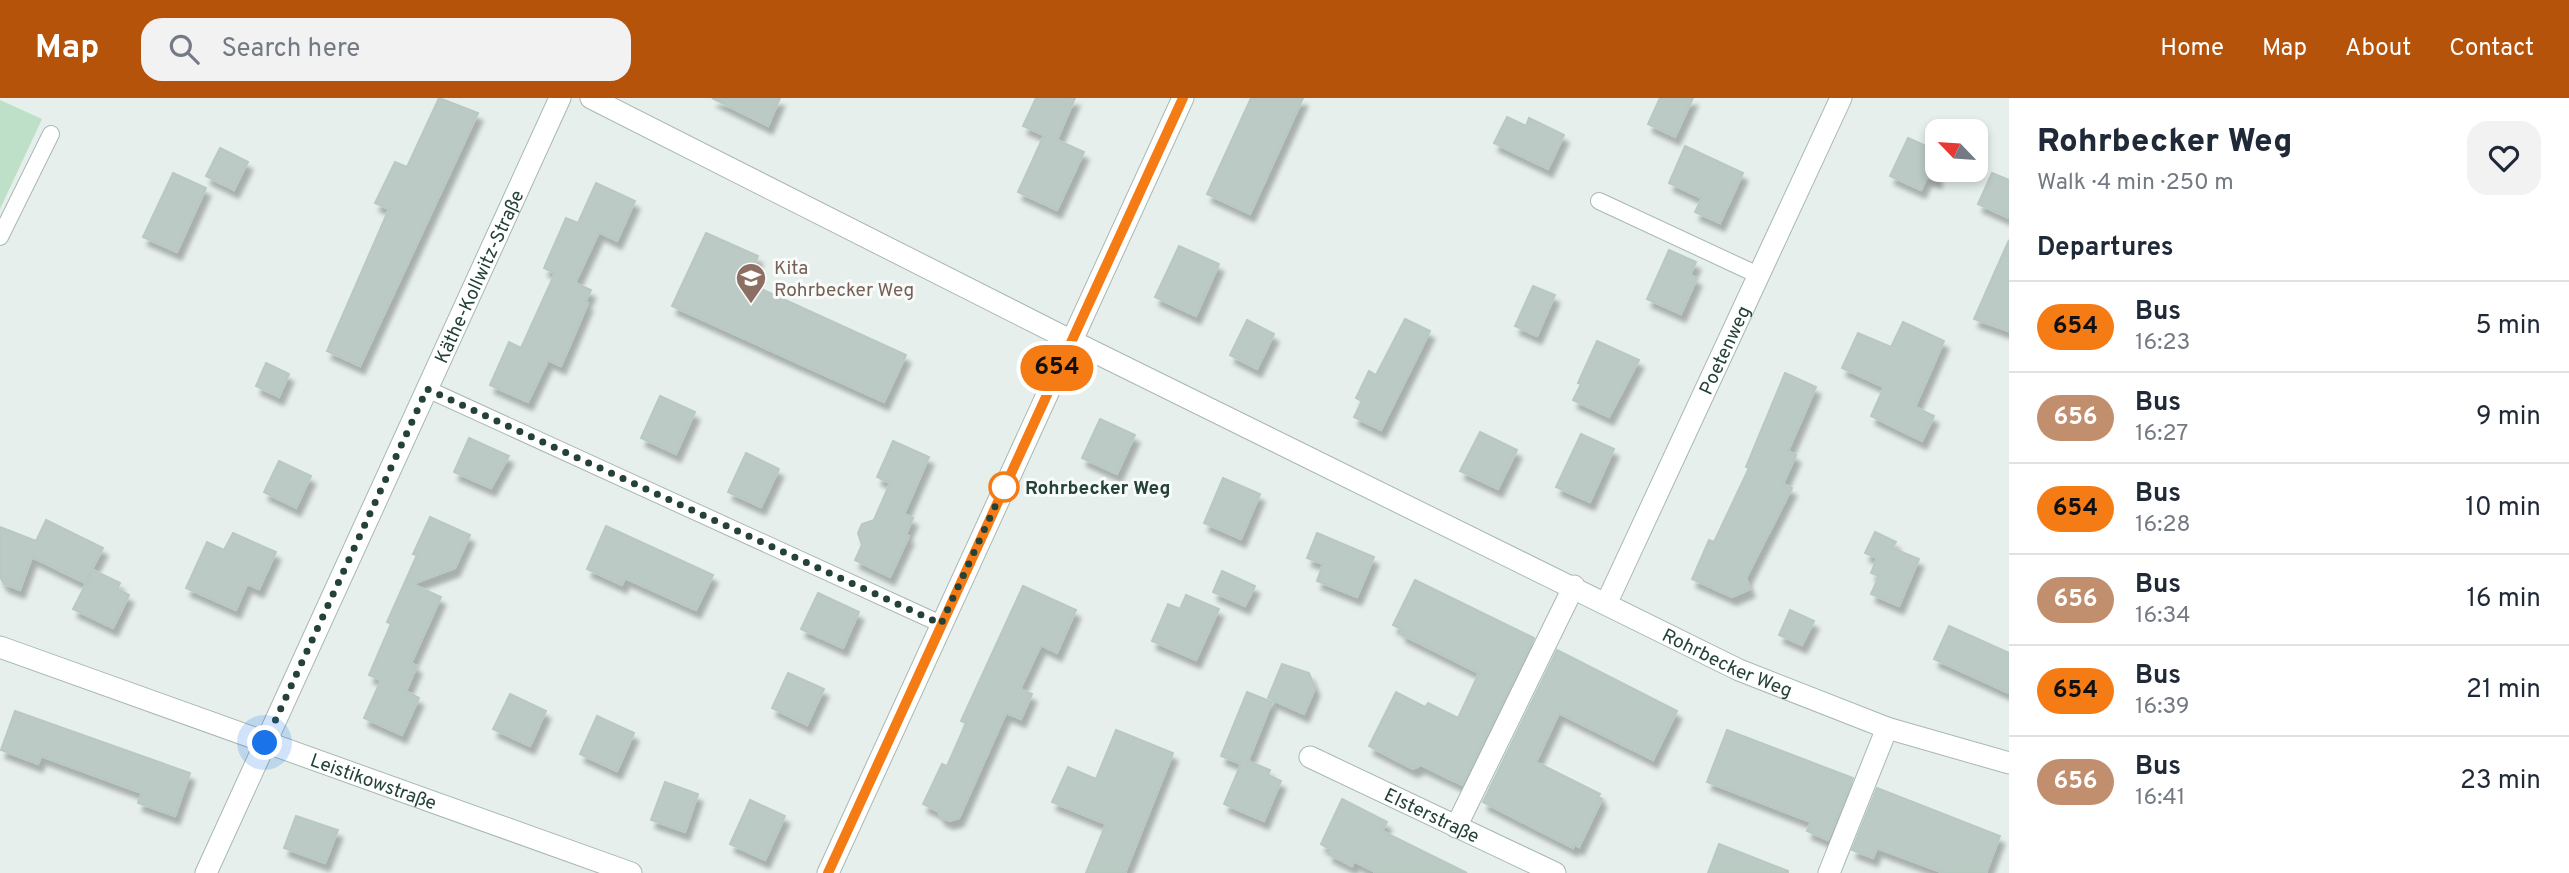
<!DOCTYPE html>
<meta charset="utf-8">
<style>
:root{--surface:#fff;--page:#f2f2f3;--text:#1f2937;--muted:#747a83;--line:#e0e1e3;--accent:#b45309}
body{margin:0;font-family:Overpass,sans-serif;background:var(--page);color:var(--text);height:100vh;display:flex;flex-direction:column;font-size:26px;white-space:nowrap}
*{box-sizing:border-box;margin:0}
p{font-size:23px;color:var(--muted)}
.icon{flex:none;width:38px;height:38px;fill:none;stroke:currentColor;stroke-width:2;stroke-linecap:round;stroke-linejoin:round}
.map{position:relative;flex:1;overflow:hidden}
.panel{display:flex;flex-direction:column;background:var(--surface);width:560px}
.panel>*{flex:none}
.badge{padding:0 14px;border-radius:23px;font-size:24px;line-height:46px}
.needle{width:46px;rotate:295deg}
.controls{position:absolute;left:1925px;top:21px;display:grid;gap:14px}
.controls a{display:grid;place-items:center;width:63px;height:63px;border-radius:14px;background:var(--surface);box-shadow:0 4px 10px #0003;font-size:35px}
.you{position:absolute;width:35px;height:35px;margin:-18px;border:5px solid #fff;border-radius:50%;background:#1a73e8;box-shadow:0 0 0 10px #1a73e833}
.map>.badge{position:absolute;translate:-50% -50%;box-shadow:0 0 0 4px #fff}
h2{padding:0 28px;font-size:26px;line-height:63px}
.round{display:grid;place-items:center;flex:none;width:74px;height:74px;border-radius:21px;background:var(--page)}
.head{display:flex;align-items:center;justify-content:space-between;height:119px;padding:0 28px}
h1{font-size:33px;font-weight:800;line-height:52px}
ul{padding:0;list-style:none}
li{display:flex;align-items:center;gap:21px;height:91px;padding:0 28px;border-top:2px solid var(--line)}
li div{flex:1}
li b{display:block;font-size:26px}
li em{font-style:normal}
li .badge{min-width:77px;font-weight:700;text-align:center}
header{display:flex;align-items:center;gap:42px;box-sizing:border-box;height:98px;padding:0 35px;background:var(--accent);color:#fff}
header strong{font-size:33px}
nav{display:flex;gap:38px;margin-inline-start:auto;font-size:24px}
.search{width:490px;height:63px;background:var(--page);display:flex;align-items:center;gap:18px;box-sizing:border-box;padding:0 24px;border-radius:21px;color:var(--muted);font-size:26px}
main{display:flex;flex:1;min-height:0}
.map>svg:first-child{display:block}
.green{fill:#bfe0c8}
.building{fill:#bbcac4;stroke:#b8c9c2;stroke-width:2;filter:url(#shadow)}
.lines{fill:none;stroke-linecap:round;stroke-linejoin:round}
.lane-casing{stroke:#a8b8b2;stroke-width:18}
.street-casing{stroke:#a8b8b2;stroke-width:23}
.lane{stroke:#fff;stroke-width:16}
.street{stroke:#fff;stroke-width:21}
.line-casing{stroke:#fff;stroke-width:16}
.line{stroke:#f57c14;stroke-width:10}
.walk{stroke:#24423a;stroke-width:7;stroke-dasharray:0 12.6}
.stop-dot{fill:#fff;stroke:#f57c14;stroke-width:3.5}
.labels{text-anchor:middle;stroke-width:6;stroke-linejoin:round;paint-order:stroke}
.education-label{font-size:19px;fill:#785e54;stroke:#f7fbf9;text-anchor:start}
.street-label{font-size:19px;fill:#24423a;stroke:#f7fbf9}
.stop-label{font-size:19px;font-weight:bold;fill:#24423a;stroke:#f7fbf9;text-anchor:start}
</style>
<header>
<strong>Map</strong>
<div class="search"><svg class="icon" aria-label="search" viewBox="0 0 24 24"><circle cx="10" cy="10" r="6"/><path d="M15 15l6 6"/></svg>Search here</div>
<nav><a>Home</a><a>Map</a><a>About</a><a>Contact</a></nav>
</header>
<main>
<div class="map">
<svg width="2009" height="775" viewBox="0 0 2009 775">
<defs>
<filter id="shadow"><feDropShadow dx="4.5" dy="8" stdDeviation="2" flood-color="#0004"/></filter>
</defs>
<rect width="100%" height="100%" fill="#e6efeb"/>
<!-- green -->
<path class="green" d="M0,2L42,21L0,111Z"/>
<!-- building -->
<g class="building">
<path d="M439,0L478,15L360,268L327,253L389,111L375,105L395,64L407,69Z"/>
<path d="M712,0H780L768,28Z"/>
<path d="M1036,0H1075L1057,42L1084,54L1057,112L1018,94L1044,37L1023,28Z"/>
<path d="M1251,0H1303L1250,116L1207,96Z"/>
<path d="M1660,0H1693L1675,39L1648,26Z"/>
<path d="M1507,19L1526,28L1529,20L1564,37L1548,71L1494,45Z"/>
<path d="M1908,40L1937,53V82L1927,79L1921,92L1890,78Z"/>
<path d="M1685,48L1743,75L1720,125L1695,114L1702,100L1669,85Z"/>
<path d="M220,50L248,64L234,92L206,78Z"/>
<path d="M173,75L206,90L177,154L143,139Z"/>
<path d="M1992,75L2009,82V120L1978,106Z"/>
<path d="M596,85L635,103L617,143L599,134L575,185L591,192L585,204L588,205L561,268L548,262L528,304L490,287L509,244L521,250L555,175L544,170L566,120L578,125Z"/>
<path d="M706,135L758,158L746,184L906,257L884,304L672,208Z"/>
<path d="M2009,142V233L1974,221Z"/>
<path d="M1179,148L1219,166L1196,218L1155,199Z"/>
<path d="M1669,152L1696,164L1690,177L1697,180L1681,216L1647,201Z"/>
<path d="M1533,188L1555,197L1537,238L1515,228Z"/>
<path d="M1405,221L1430,233L1381,332L1354,319L1362,303L1356,300L1369,273L1376,277Z"/>
<path d="M1247,222L1274,236L1257,271L1230,257Z"/>
<path d="M1903,224L1944,243L1915,309L1934,318L1922,343L1871,318L1884,289L1842,270L1858,235L1891,249Z"/>
<path d="M1597,243L1639,262L1609,319L1573,302L1581,286L1578,285Z"/>
<path d="M266,265L289,276L279,299L256,288Z"/>
<path d="M1785,275L1816,289L1788,353L1796,357L1783,386L1792,390L1746,480L1750,491L1732,499L1692,481L1709,442L1714,444L1749,370L1746,369Z"/>
<path d="M660,298L695,314L676,356L641,340Z"/>
<path d="M1100,321L1135,337L1117,376L1082,360Z"/>
<path d="M1480,334L1517,352L1498,391L1460,373Z"/>
<path d="M1581,336L1614,351L1590,404L1556,389Z"/>
<path d="M469,340L509,358L491,390L454,374Z"/>
<path d="M893,343L929,359L904,416L913,420L906,436L909,438L890,479L855,462L862,447L858,435L862,426L874,422L890,385L877,379Z"/>
<path d="M746,355L779,371L761,409L728,394Z"/>
<path d="M279,363L311,378L296,410L264,394Z"/>
<path d="M1223,380L1260,396L1241,441L1204,425Z"/>
<path d="M430,419L470,437L455,470L412,486L441,499L411,565L417,568L406,593L419,600L402,637L364,620L381,582L369,577L391,526L387,524L417,457L413,456Z"/>
<path d="M46,422L103,450L85,485L32,459L20,492L4,486L0,479V429L36,443Z"/>
<path d="M606,428L713,477L696,512L625,480L622,487L587,471Z"/>
<path d="M1875,434L1896,444L1892,450L1919,461L1899,508L1871,496L1879,478L1871,475L1877,460L1865,455Z"/>
<path d="M233,435L276,454L259,491L247,486L236,512L186,490L207,444L224,452Z"/>
<path d="M1317,435L1374,459L1357,499L1317,483L1323,466L1307,460Z"/>
<path d="M93,472L120,485L117,491L129,497L113,530L73,511Z"/>
<path d="M1222,473L1255,488L1245,508L1213,494Z"/>
<path d="M1415,482L1534,540L1462,687L1421,667L1413,671L1369,648L1396,594L1425,609L1428,605L1458,620L1479,575L1401,536L1403,532L1393,527Z"/>
<path d="M1023,488L1076,512L1057,555L1041,547L1020,591L1032,596L1021,621L1006,615L959,720L949,723L941,719L938,713L923,706L942,666L947,668L966,625L961,623Z"/>
<path d="M818,495L859,514L843,550L801,531Z"/>
<path d="M1186,497L1219,511L1196,562L1152,543L1168,506L1180,511Z"/>
<path d="M1790,512L1814,523L1802,547L1779,537Z"/>
<path d="M1949,528L2009,555V595L1934,561Z"/>
<path d="M1557,552L1677,613L1653,662L1559,615L1536,664L1600,696L1598,699L1602,701L1579,749L1575,746L1573,750L1483,704Z"/>
<path d="M1282,566L1309,575L1315,590L1304,616L1268,600Z"/>
<path d="M788,575L824,591L807,627L772,610Z"/>
<path d="M1247,594L1272,604L1248,663L1270,672L1268,677L1281,683L1264,723L1224,706L1241,666L1221,658Z"/>
<path d="M510,596L546,613L530,648L493,631Z"/>
<path d="M15,613L190,675L175,718L138,705L142,695L41,658L38,666L1,652Z"/>
<path d="M597,618L634,635L617,673L580,656Z"/>
<path d="M1116,632L1173,655L1125,775H1086L1106,726L1052,704L1068,669L1096,681Z"/>
<path d="M1727,632L1853,680L1828,742L1807,733L1811,724L1707,684Z"/>
<path d="M665,684L698,696L685,734L651,722Z"/>
<path d="M1877,690L2000,738L1986,775H1944L1877,750L1873,760L1852,752Z"/>
<path d="M1342,701L1387,724L1382,733L1467,775H1377L1354,763L1352,768L1328,756L1331,752L1321,746Z"/>
<path d="M750,702L785,718L765,762L730,746Z"/>
<path d="M296,718L338,732L325,765L284,750Z"/>
<path d="M1719,746L1788,773V775H1708Z"/>
</g>
<g class="lines">
<!-- lane casing -->
<g class="lane-casing">
<g id="lane">
<path d="M1599,103L1758,177"/>
<path d="M0,139L51,36"/>
<path d="M427,291L941,526"/>
</g>
</g>
<!-- street casing -->
<g class="street-casing">
<g id="street">
<path id="s1" d="M591,0L1070,242L1739,572L1887,630L2009,665"/>
<path id="s2" d="M1607,504L1841,0"/>
<path id="s3" d="M0,549L631,775"/>
<path id="s4" d="M1310,659L1555,775"/>
<path d="M1456,729L1574,488"/>
<path id="s5" d="M206,775L560,0"/>
<path d="M828,775L1183,0"/>
<path d="M1829,775L1887,630"/>
</g>
</g>
<!-- lane -->
<use href="#lane" class="lane"/>
<!-- street -->
<use href="#street" class="street"/>
</g>
<g class="lines">
<!-- line casing -->
<g class="line-casing">
<path id="line" d="M828,775L1183,0"/>
</g>
<!-- line -->
<use href="#line" class="line"/>
<!-- walk -->
<path class="walk" d="M265,645L427,291L941,526L1004,389"/>
</g>
<!-- icons -->
<defs>
<g id="school-pin" transform="scale(1.575)"><path d="M0 17L-7.5 6A9.5 9.5 0 1 1 7.5 6Z" fill="#8d6e63" stroke="#f7fbf9"/><path d="M0-5L7-2L0 1L-7-2ZM-4 1L0 2.5L4 1V4Q0 6-4 4Z" fill="#fff"/></g>
</defs>
<g fill-rule="evenodd">
<use href="#school-pin" x="751" y="180"/>
</g>
<!-- markers -->
<circle class="stop-dot" cx="1004" cy="389" r="14"/>
<g class="labels">
<!-- education labels -->
<g class="education-label">
<text x="774" y="176">Kita<tspan x="774" dy="22">Rohrbecker Weg</tspan></text>
</g>
<!-- street labels -->
<g class="street-label">
<text dy="7" stroke="none"><textPath href="#s5" startOffset="656">Käthe-Kollwitz-Straße</textPath></text>
<text dy="7" stroke="none"><textPath href="#s2" startOffset="278">Poetenweg</textPath></text>
<text dy="7" stroke="none"><textPath href="#s1" startOffset="1269">Rohrbecker Weg</textPath></text>
<text dy="7" stroke="none"><textPath href="#s3" startOffset="397">Leistikowstraße</textPath></text>
<text dy="7" stroke="none"><textPath href="#s4" startOffset="135">Elsterstraße</textPath></text>
</g>
<!-- stop labels -->
<g class="stop-label">
<text x="1025" y="396">Rohrbecker Weg</text>
</g>
</g>
</svg>
<div class="controls">
<a><svg class="needle" viewBox="-14 -14 28 28"><path d="M0-13l5 13h-10z" fill="#e53935"/><path d="M0 13l5-13h-10z" fill="#747a83"/></svg></a>
</div>
<div class="you" style="left:265px;top:645px"></div>
<b class="badge" style="left:1057px;top:270px;background:#f57c14;color:#111">654</b>
</div>
<section class="panel">
<div class="head"><div><h1>Rohrbecker Weg</h1><p>Walk · 4 min · 250 m</p></div><a class="round"><svg class="icon" aria-label="heart" viewBox="0 0 24 24"><path d="M12 20l-8-8c-3-5 5-10 8-4 3-6 11-1 8 4z"/></svg></a></div>
<h2>Departures</h2>
<ul>
<li><span class="badge" style="background:#f57c14;color:#111">654</span><div><b>Bus</b><p>16:23</p></div><em>5 min</em></li>
<li><span class="badge" style="background:#c18f6e;color:#fff">656</span><div><b>Bus</b><p>16:27</p></div><em>9 min</em></li>
<li><span class="badge" style="background:#f57c14;color:#111">654</span><div><b>Bus</b><p>16:28</p></div><em>10 min</em></li>
<li><span class="badge" style="background:#c18f6e;color:#fff">656</span><div><b>Bus</b><p>16:34</p></div><em>16 min</em></li>
<li><span class="badge" style="background:#f57c14;color:#111">654</span><div><b>Bus</b><p>16:39</p></div><em>21 min</em></li>
<li><span class="badge" style="background:#c18f6e;color:#fff">656</span><div><b>Bus</b><p>16:41</p></div><em>23 min</em></li>
</ul>
</section>
</main>
